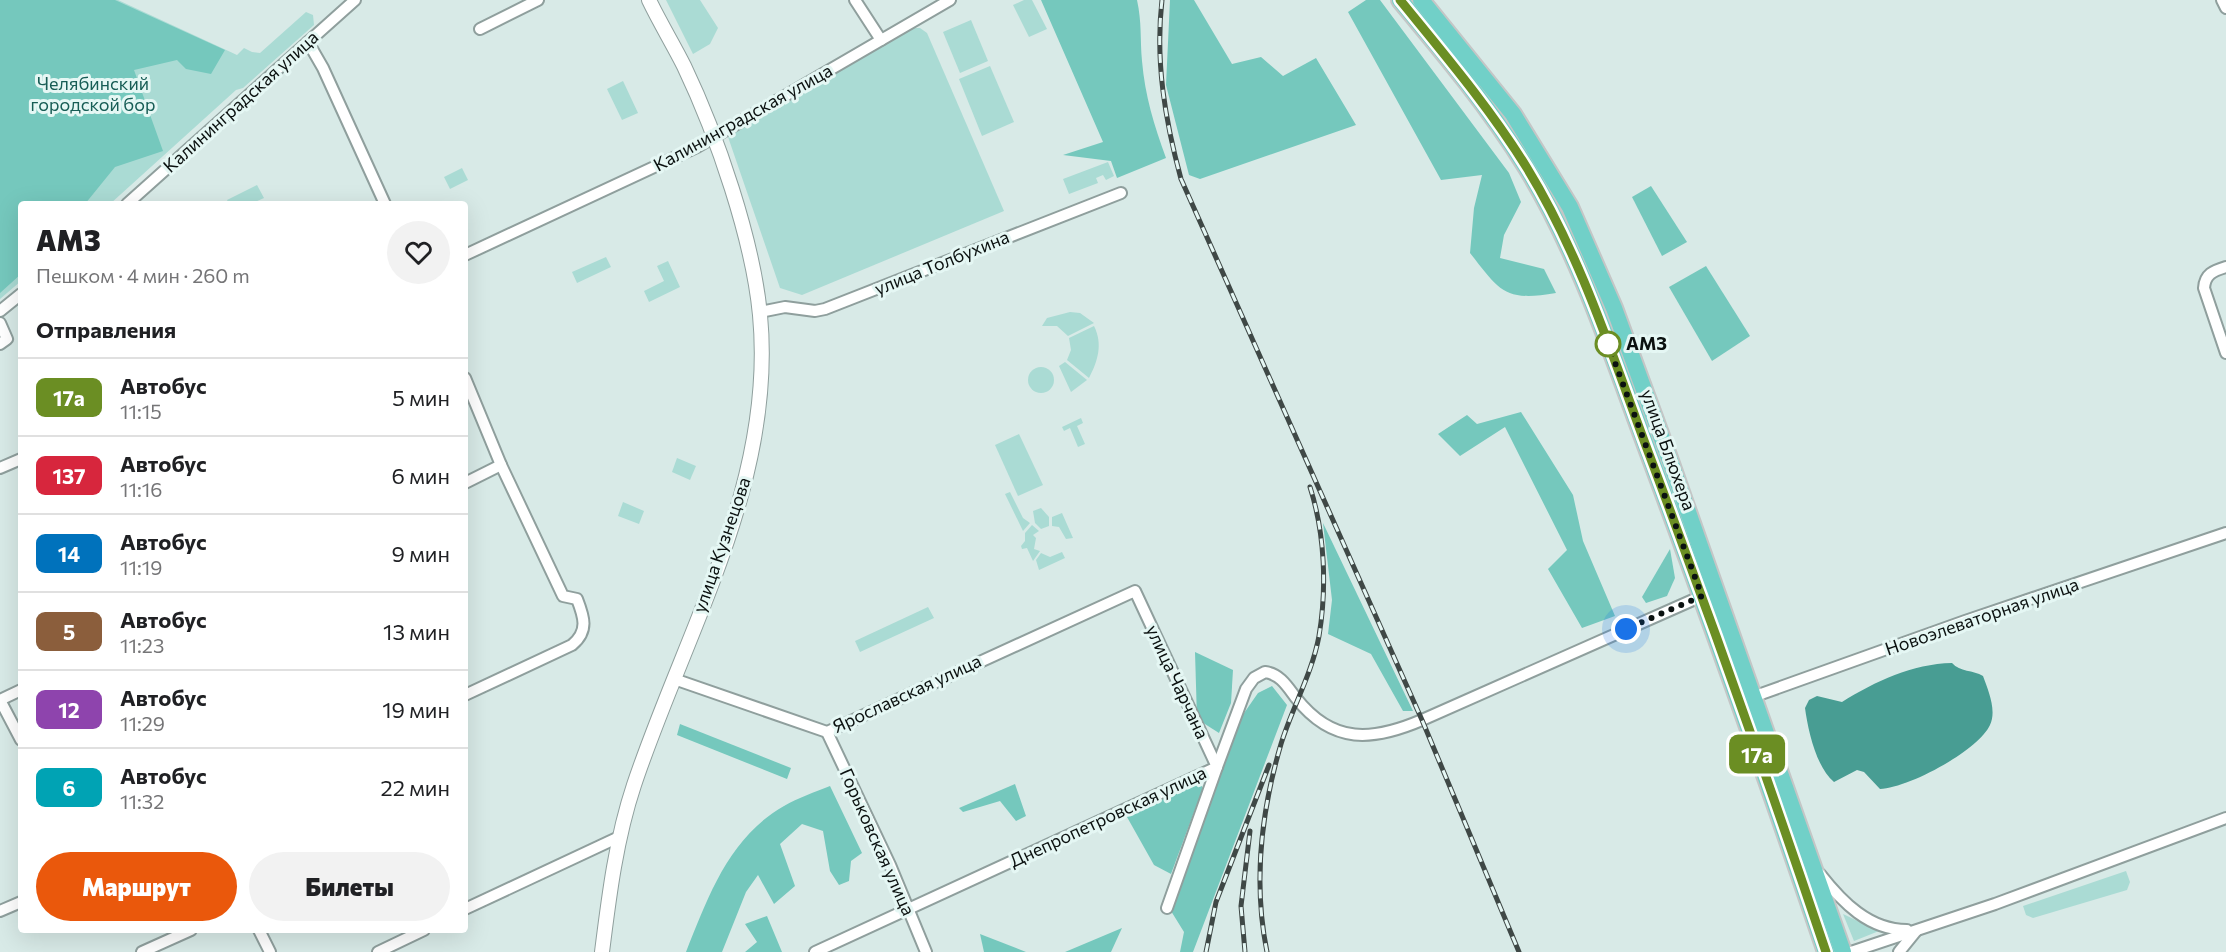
<!DOCTYPE html>
<html lang="ru">
<meta charset="utf-8">
<style>
:root{--surface:#fff;--page:#f2f2f2;--text:#202124;--muted:#757577;--line:#e0e0e0;--accent:#ea580c}
body{margin:0;font-family:Commissioner,sans-serif;background:var(--page);color:var(--text);height:100vh;display:flex;flex-direction:column;font-size:22px;white-space:nowrap}
*{box-sizing:border-box;margin:0}
p{font-size:20px;color:var(--muted)}
.icon{flex:none;width:33px;height:33px;fill:none;stroke:currentColor;stroke-width:2;stroke-linecap:round;stroke-linejoin:round}
.map{position:relative;flex:1;overflow:hidden}
.panel{position:absolute;left:18px;top:201px;width:450px;height:732px;display:flex;flex-direction:column;background:var(--surface);border-radius:6px;box-shadow:0 6px 24px #0002}
.panel>*{flex:none}
.badge{padding:0 12px;border-radius:9px;font-size:21px;line-height:39px}
.you{position:absolute;width:30px;height:30px;margin:-15px;border:4px solid #fff;border-radius:50%;background:#1a73e8;box-shadow:0 0 0 9px #1a73e833}
.map>.badge{position:absolute;translate:-50% -50%;box-shadow:0 0 0 3px #fff}
h2{padding:0 18px;font-size:22px;line-height:54px}
.round{display:grid;place-items:center;flex:none;width:63px;height:63px;border-radius:32px;background:var(--page)}
.headline{display:flex;align-items:center;justify-content:space-between;height:102px;padding:0 18px}
h1{font-size:28px;font-weight:800;line-height:45px}
.primary-button{display:flex;gap:12px;margin-top:auto;padding:12px 18px}
.primary-button a{flex:1;height:69px;border-radius:36px;background:var(--accent);color:#fff;font-size:24px;font-weight:800;line-height:69px;text-align:center}
.primary-button a+a{background:var(--page);color:var(--text)}
ul{padding:0;list-style:none}
li{display:flex;align-items:center;gap:18px;height:78px;padding:0 18px;border-top:2px solid var(--line)}
li div{flex:1}
li b{display:block;font-size:22px}
li em{font-style:normal}
li .badge{min-width:66px;font-weight:700;text-align:center}
.map>svg:first-child{display:block}
.green{fill:#aadbd4}
.forest{fill:#75c8bd}
.water{fill:#489d93}
.lines{fill:none;stroke-linecap:round;stroke-linejoin:round}
.minor-casing{stroke:#8f9f9d;stroke-width:14}
.tertiary-casing{stroke:#8f9f9d;stroke-width:16}
.primary-casing{stroke:#c4c6c6;stroke-width:20}
.minor{stroke:#fff;stroke-width:10}
.tertiary{stroke:#fff;stroke-width:14}
.primary{stroke:#71d0c8;stroke-width:16}
.rail-casing{stroke:#3f4846;stroke-width:5}
.rail{stroke:#e5f7f4;stroke-width:3;stroke-dasharray:9;stroke-linecap:butt}
.line-casing{stroke:#fff;stroke-width:14}
.line{stroke:#6b8e23;stroke-width:9}
.walk{stroke:#0b1110;stroke-width:6;stroke-dasharray:0 10.8}
.stop-dot{fill:#fff;stroke:#6b8e23;stroke-width:3}
.labels{text-anchor:middle;stroke-width:6;stroke-linejoin:round;paint-order:stroke}
.park-label{font-size:18px;fill:#175d55;stroke:#e5f7f4}
.street-label{font-size:18px;fill:#0b1110;stroke:#e5f7f4}
.stop-label{font-size:18px;font-weight:bold;fill:#0b1110;stroke:#e5f7f4;text-anchor:start}
</style>
<div class="map">
<svg width="2226" height="952" viewBox="0 0 2226 952">
<rect width="100%" height="100%" fill="#d8eae7"/>
<!-- green -->
<g class="green">
<path d="M0,0H118L237,55L244,48L252,52L260,53L306,12L313,15L314,25L243,88L236,90L110,204H21V281L0,299Z"/>
<path d="M666,0H700L718,28L710,44L693,54Z"/>
<path d="M1024,0H1032L1047,29L1029,37L1013,5Z"/>
<path d="M971,20L988,61L960,73L943,32Z"/>
<path d="M914,28H920L927,33L1004,211L802,295L780,288L727,134Z"/>
<path d="M990,66L1014,122L982,136L959,79Z"/>
<path d="M623,81L638,113L622,120L607,89Z"/>
<path d="M1108,162L1114,176L1106,180L1103,175L1096,178L1098,183L1069,194L1063,179Z"/>
<path d="M462,168L468,180L450,189L444,177Z"/>
<path d="M257,185L264,198L251,204H229L227,200Z"/>
<path d="M606,257L611,267L577,283L572,272Z"/>
<path d="M668,261L680,287L649,302L644,291L664,281L657,266Z"/>
<path d="M1070,312L1080,313L1094,323L1068,336L1057,326H1042L1047,318Z"/>
<path d="M1094,326C1103,344 1098,361 1089,378L1067,360L1071,350L1069,338Z"/>
<path d="M1065,362L1087,380L1071,392L1059,366Z"/>
<circle cx="1041" cy="380" r="13"/>
<path d="M1081,418L1083,423L1077,426L1085,444L1078,447L1070,428L1064,431L1062,427Z"/>
<path d="M1019,434L1043,485L1018,496L995,445Z"/>
<path d="M677,458L696,466L690,480L672,472Z"/>
<path d="M1010,492L1023,518L1030,523L1023,531L1005,494Z"/>
<path d="M623,502L644,511L639,524L618,516Z"/>
<path d="M1041,508L1049,517V526L1041,529L1035,523L1033,511Z"/>
<path d="M1062,513L1073,538L1066,539L1059,527L1052,526V517Z"/>
<path d="M1032,525L1039,531L1033,535L1036,538L1034,549L1040,551L1033,561L1027,548L1022,549L1021,546L1025,541V533Z"/>
<path d="M1062,552L1065,558L1039,570L1036,560L1041,553L1050,557Z"/>
<path d="M928,607L934,618L860,652L855,641Z"/>
<path d="M2126,871L2130,882L2127,890L2033,918L2026,915L2023,906Z"/>
<path d="M1843,914L1879,931L1854,941Z"/>
</g>
<!-- forest -->
<g class="forest">
<path d="M0,0H115L225,50L211,74L186,69L177,60L134,70L163,151L115,167L85,204H21V274L0,293Z"/>
<path d="M1041,0H1137C1142,23 1140,39 1142,61C1145,96 1154,125 1166,158L1117,178L1111,161L1063,155L1103,142Z"/>
<path d="M1170,0H1194L1232,64L1261,57L1283,76L1316,58L1356,125L1200,179L1189,175L1166,85Z"/>
<path d="M1366,0H1380L1509,173L1521,202L1504,235L1500,258L1544,269L1556,293C1504,302 1500,291 1470,253L1474,208L1482,175L1441,180L1348,12Z"/>
<path d="M1651,186L1687,242L1662,256L1632,197Z"/>
<path d="M1706,266L1750,336L1712,361L1669,287Z"/>
<path d="M1521,412L1573,495L1583,541L1615,616L1582,628L1548,569L1567,550L1505,427L1460,456L1438,434L1467,415L1477,424Z"/>
<path d="M1323,523L1413,711H1403L1371,654L1328,634L1332,600Z"/>
<path d="M1670,549L1675,578L1667,596L1646,603L1642,597Z"/>
<path d="M1195,652L1233,670L1231,703L1219,733L1197,719Z"/>
<path d="M1272,686L1287,705L1193,952H1180L1184,932L1171,911L1242,716L1258,693Z"/>
<path d="M680,724L791,768L787,779L677,735Z"/>
<path d="M1198,780L1203,788L1171,874L1154,865L1127,817Z"/>
<path d="M1015,784L1026,816L1016,821L1000,801L963,812L959,808Z"/>
<path d="M830,786L862,853L851,861L849,881L839,885L830,871L823,831L802,824L780,844L795,886L774,904L758,875L746,892L722,952H686C708,897 729,837 784,806C798,798 815,792 830,786Z"/>
<path d="M767,916L782,952H745L757,942L745,924Z"/>
<path d="M1122,928L1111,952H1065Z"/>
<path d="M980,934L1026,952H984Z"/>
</g>
<!-- water -->
<path class="water" d="M1952,663C1960,672 1973,670 1983,676C1988,690 1997,710 1990,725C1978,751 1908,788 1880,789L1864,772L1857,770L1834,782C1816,767 1808,730 1805,708L1809,700L1817,696L1842,702C1876,681 1912,664 1952,663Z"/>
<g class="lines">
<!-- minor casing -->
<g class="minor-casing">
<g id="minor">
<path d="M855,0L881,40"/>
<path d="M2222,0L2226,8"/>
<path d="M480,29L538,0"/>
<path d="M308,42L323,68L385,204"/>
<path d="M127,204L355,0"/>
<path d="M465,255L697,147L950,0"/>
<path d="M2226,267C2213,271 2205,274 2204,288L2226,353"/>
<path d="M0,311L21,294"/>
<path d="M760,312L785,307L815,311L825,309L1121,193"/>
<path d="M0,323L7,339L0,344"/>
<path d="M465,378L501,465L563,596L577,599C584,617 589,631 572,645L465,695"/>
<path d="M0,468L21,459"/>
<path d="M465,483L501,465"/>
<path d="M674,679L827,732L1135,591L1217,767L1167,908"/>
<path d="M1747,699L1965,621L2226,533"/>
<path d="M0,700L21,740"/>
<path d="M0,700L21,690"/>
<path d="M827,732L890,865L926,952"/>
<path d="M1820,874C1842,902 1869,930 1907,930"/>
<path d="M465,909L619,837"/>
<path d="M0,911L21,902"/>
<path d="M259,930L270,952"/>
<path d="M142,952L191,930"/>
<path d="M378,952L424,930"/>
<path d="M815,952L1217,767L1246,689L1254,678L1265,672C1280,674 1287,686 1296,698C1333,745 1373,741 1422,720L1702,596"/>
<path d="M1851,952L1995,904L2226,818"/>
<path d="M1899,952L1916,931"/>
</g>
</g>
<!-- tertiary casing -->
<g class="tertiary-casing">
<path id="tertiary" d="M602,952C609,896 616,839 634,785C685,632 776,482 760,315C753,240 717,135 684,66C673,44 660,23 649,0"/>
</g>
<!-- primary casing -->
<g class="primary-casing">
<g id="primary">
<path d="M1400,0C1445,54 1490,108 1527,168C1581,256 1615,363 1651,459C1712,623 1770,787 1826,952"/>
<path d="M1421,0L1513,114L1570,207L1614,308L1669,458L1843,952"/>
</g>
</g>
<!-- minor -->
<use href="#minor" class="minor"/>
<!-- tertiary -->
<use href="#tertiary" class="tertiary"/>
<!-- primary -->
<use href="#primary" class="primary"/>
<!-- rail casing -->
<g class="rail-casing">
<g id="rail">
<path d="M1162,0C1155,61 1165,120 1181,179L1422,720L1519,952"/>
<path d="M1206,952L1216,902L1269,765"/>
<path d="M1245,952L1241,906L1250,831"/>
<path d="M1267,952C1253,883 1261,812 1281,744C1292,708 1312,674 1319,636C1327,588 1325,534 1310,487"/>
</g>
</g>
<!-- rail -->
<use href="#rail" class="rail"/>
</g>
<g class="lines">
<!-- line casing -->
<g class="line-casing">
<path id="line" d="M1400,0C1444,54 1490,108 1527,168C1581,256 1613,358 1649,454C1711,619 1770,785 1826,952"/>
</g>
<!-- line -->
<use href="#line" class="line"/>
<!-- walk -->
<path class="walk" d="M1608,344L1702,596L1626,629"/>
</g>
<!-- markers -->
<circle class="stop-dot" cx="1608" cy="344" r="12"/>
<g class="labels">
<!-- park labels -->
<g class="park-label">
<text x="93" y="90">Челябинский<tspan x="93" dy="21">городской бор</tspan></text>
</g>
<!-- street labels -->
<g class="street-label">
<text transform="translate(241 102) rotate(-42)" y="6">Калининградская улица</text>
<text transform="translate(743 118) rotate(-29)" y="6">Калининградская улица</text>
<text transform="translate(942 263) rotate(-22)" y="6">улица Толбухина</text>
<text transform="translate(1668 450) rotate(70)" y="6">улица Блюхера</text>
<text transform="translate(722 545) rotate(-71)" y="6">улица Кузнецова</text>
<text transform="translate(1982 617) rotate(-19)" y="6">Новоэлеваторная улица</text>
<text transform="translate(1177 682) rotate(65)" y="6">улица Чарчана</text>
<text transform="translate(907 694) rotate(-25)" y="6">Ярославская улица</text>
<text transform="translate(1108 817) rotate(-25)" y="6">Днепропетровская улица</text>
<text transform="translate(877 842) rotate(66)" y="6">Горьковская улица</text>
</g>
<!-- stop labels -->
<g class="stop-label">
<text x="1626" y="350">АМЗ</text>
</g>
</g>
</svg>
<div class="you" style="left:1626px;top:629px"></div>
<b class="badge" style="left:1757px;top:754px;background:#6b8e23;color:#fff">17a</b>
<section class="panel">
<div class="headline"><div><h1>АМЗ</h1><p>Пешком · 4 мин · 260 m</p></div><a class="round"><svg class="icon" aria-label="heart" viewBox="0 0 24 24"><path d="M12 20l-8-8c-3-5 5-10 8-4 3-6 11-1 8 4z"/></svg></a></div>
<h2>Отправления</h2>
<ul>
<li><span class="badge" style="background:#6b8e23;color:#fff">17a</span><div><b>Автобус</b><p>11:15</p></div><em>5 мин</em></li>
<li><span class="badge" style="background:#d7263d;color:#fff">137</span><div><b>Автобус</b><p>11:16</p></div><em>6 мин</em></li>
<li><span class="badge" style="background:#0072bc;color:#fff">14</span><div><b>Автобус</b><p>11:19</p></div><em>9 мин</em></li>
<li><span class="badge" style="background:#8b5e3c;color:#fff">5</span><div><b>Автобус</b><p>11:23</p></div><em>13 мин</em></li>
<li><span class="badge" style="background:#8e44ad;color:#fff">12</span><div><b>Автобус</b><p>11:29</p></div><em>19 мин</em></li>
<li><span class="badge" style="background:#00a3b4;color:#fff">6</span><div><b>Автобус</b><p>11:32</p></div><em>22 мин</em></li>
</ul>
<div class="primary-button"><a>Маршрут</a><a>Билеты</a></div>
</section>
</div>
